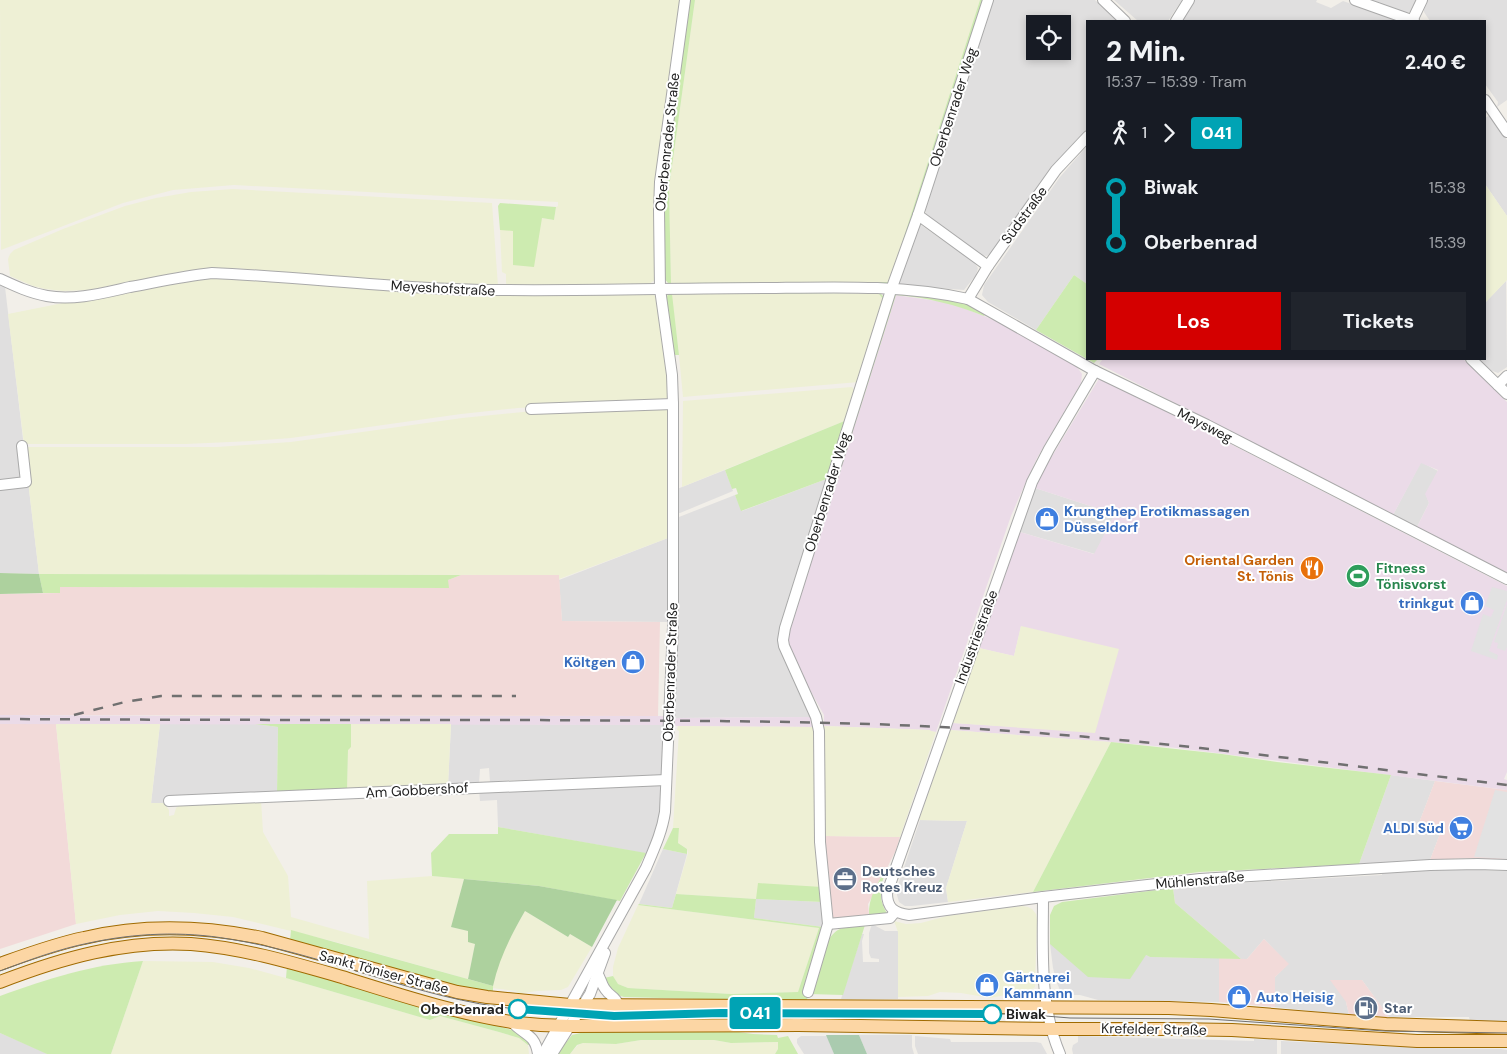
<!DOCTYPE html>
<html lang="de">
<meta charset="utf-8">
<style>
:root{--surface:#171b24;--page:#20242c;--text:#f1f3f6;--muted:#9ea1a6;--accent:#d40000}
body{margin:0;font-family:"DM Sans",sans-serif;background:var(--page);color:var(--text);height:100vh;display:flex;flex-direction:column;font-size:19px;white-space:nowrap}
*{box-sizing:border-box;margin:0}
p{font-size:16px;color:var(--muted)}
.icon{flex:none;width:28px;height:28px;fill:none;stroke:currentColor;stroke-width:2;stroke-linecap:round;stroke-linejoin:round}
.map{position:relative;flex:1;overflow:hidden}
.sheet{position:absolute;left:1086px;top:20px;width:400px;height:340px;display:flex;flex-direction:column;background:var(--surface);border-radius:0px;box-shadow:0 2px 8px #0003}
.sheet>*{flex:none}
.badge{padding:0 10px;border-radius:4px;font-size:18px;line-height:32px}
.controls{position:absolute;left:1026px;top:15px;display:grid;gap:10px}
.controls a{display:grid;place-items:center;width:45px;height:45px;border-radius:0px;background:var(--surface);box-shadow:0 2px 8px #0003;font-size:25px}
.map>.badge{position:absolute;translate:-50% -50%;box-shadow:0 0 0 2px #fff}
.legs{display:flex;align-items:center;gap:8px;height:55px;padding:0 20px;font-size:16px}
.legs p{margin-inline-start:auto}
.head{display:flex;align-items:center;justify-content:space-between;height:85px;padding:0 20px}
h1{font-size:28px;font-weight:700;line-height:38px}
.cta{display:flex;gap:10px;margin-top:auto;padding:10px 20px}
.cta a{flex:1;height:58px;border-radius:0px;background:var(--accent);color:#fff;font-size:20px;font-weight:700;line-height:58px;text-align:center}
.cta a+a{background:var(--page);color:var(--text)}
ul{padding:0 20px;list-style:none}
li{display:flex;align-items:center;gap:18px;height:55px;font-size:19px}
li i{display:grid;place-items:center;width:8px;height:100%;margin:0 6px;background:currentColor}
li i::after{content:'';width:12px;height:12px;margin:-6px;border:4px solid;border-radius:50%;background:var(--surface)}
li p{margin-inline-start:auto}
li:first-child i{background:linear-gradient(#0000 50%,currentColor 0)}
li:last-child i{background:linear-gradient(currentColor 50%,#0000 0)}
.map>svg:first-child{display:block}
.residential{fill:#e0dfdf;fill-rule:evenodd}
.commercial{fill:#f2dad9}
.industrial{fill:#ebdbe8}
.farmland{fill:#eef0d5}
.grass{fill:#cdebb0}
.forest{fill:#add19e}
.cemetery{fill:#aacbaf}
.parking{fill:#e2e2e2}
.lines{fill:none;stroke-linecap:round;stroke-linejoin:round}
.minor-casing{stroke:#a9a9a9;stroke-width:12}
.major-casing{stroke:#a06b00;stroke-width:14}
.minor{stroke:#fff;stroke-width:10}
.major{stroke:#fcd6a4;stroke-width:12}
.tram{stroke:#707070;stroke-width:1}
.rail{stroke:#707070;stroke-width:2.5;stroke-dasharray:10 10;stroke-linecap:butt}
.line-1-casing{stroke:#fff;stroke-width:11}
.line-1{stroke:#00a3b4;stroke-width:8}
.stop-1-dot{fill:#fff;stroke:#00a3b4;stroke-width:2.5}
.labels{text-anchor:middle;stroke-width:4;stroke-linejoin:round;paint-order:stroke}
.street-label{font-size:14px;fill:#222;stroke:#fff}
.shop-label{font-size:14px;font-weight:bold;fill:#366cbe;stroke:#fff;text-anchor:start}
.food-label{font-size:14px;font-weight:bold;fill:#c56008;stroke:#fff;text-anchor:end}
.leisure-label{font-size:14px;font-weight:bold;fill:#27864d;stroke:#fff;text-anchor:start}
.service-label{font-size:14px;font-weight:bold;fill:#4e5e75;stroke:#fff;text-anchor:start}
.stop-label{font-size:14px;font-weight:bold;fill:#222;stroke:#fff;text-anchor:end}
</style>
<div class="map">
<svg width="1507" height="1054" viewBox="0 0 1507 1054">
<rect width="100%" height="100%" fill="#f2efe9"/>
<!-- residential -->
<g class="residential">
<path d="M993,0H1095L1119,21H1088L1087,129L1052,169L1051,168L992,252L987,256L980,255L930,220L926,214L925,207ZM1035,24H1062V51H1035Z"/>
<path d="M1114,0H1182L1168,21H1138Z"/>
<path d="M1195,0H1317L1316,2L1331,8L1343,1L1401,21H1181Z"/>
<path d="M1369,0H1416L1411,12L1405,13Z"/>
<path d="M1428,0H1507V100L1497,107L1498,102L1485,84V21H1430L1424,12V7Z"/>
<path d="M1490,115L1507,140V216L1485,184V118Z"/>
<path d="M1087,146V284L1074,275L1036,330L988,302L982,295L984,285L1060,177Z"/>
<path d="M918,223L974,262L978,268L976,275L964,290L898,285Z"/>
<path d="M1506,281L1507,367L1498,373L1490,370L1478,359H1485V303Z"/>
<path d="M0,285L5,287L39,574L0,573Z"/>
<path d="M1421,462L1438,471L1426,494L1429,503L1417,527L1393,515Z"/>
<path d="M725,470L733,491L680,513H677V489Z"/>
<path d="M829,478L780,644L804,702L811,717L675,718L679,517L735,495L742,511Z"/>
<path d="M1035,488L1115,514L1095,554L1020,532Z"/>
<path d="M668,538V622L562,621L559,580Z"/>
<path d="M160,724H255L278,727L277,794L165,799L164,803L151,804Z"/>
<path d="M451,724L665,725L662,775L496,781L494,783L490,782L489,768L480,769L479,784L448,786Z"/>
<path d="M1391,775L1435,781L1419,823L1441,831L1430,860L1359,864Z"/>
<path d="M662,784L661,817L649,854L498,827L497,800L480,801L479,790Z"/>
<path d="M920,820L967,821L946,888L948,902L912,906H905L899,902L897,895V888Z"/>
<path d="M663,849L687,854L672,908L639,904Z"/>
<path d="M1455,869L1507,871V1021H1470L1469,1017H1389L1362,980L1346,1002L1349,1015L1275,1007V977L1288,964L1264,939L1247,959H1241L1175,903L1173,888L1255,882L1382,875V873Z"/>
<path d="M756,899L823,902V927L754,918Z"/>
<path d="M872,924L885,931H898V999H841L862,934H864L862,941L863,962H879V959L871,958L869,953V933Z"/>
<path d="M1050,944L1146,955L1150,957L1219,958V1002L1098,1000L1080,995H1062L1057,983L1053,968Z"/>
<path d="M0,1033L44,1052L47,1054H0Z"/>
<path d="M859,1035H912V1047L914,1054H867Z"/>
<path d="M801,1036H827L834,1054H804L797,1043V1039Z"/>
<path d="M915,1036L950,1039L951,1042H1036L1041,1043L1047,1054H918L915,1046Z"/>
<path d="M1078,1036L1254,1041V1039L1277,1040V1054H1073L1072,1049L1073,1045L1078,1042Z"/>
<path d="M1281,1041L1427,1048L1501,1049L1507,1050V1054H1281Z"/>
</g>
<!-- commercial -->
<g class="commercial">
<path d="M461,575H559L562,621L660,622L658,716L0,715V594L60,593V587L448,588V580Z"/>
<path d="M0,724H56L76,924L0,949Z"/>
<path d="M1435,781L1507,790V860L1469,858L1430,860L1441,831L1419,823Z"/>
<path d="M824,836L900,837L896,850L887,868L877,884L875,892L868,904L869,915L833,919Z"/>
<path d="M1264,939L1289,964L1275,977V1007L1219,1002V958L1247,959Z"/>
<path d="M1330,980H1362L1389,1017L1349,1015L1346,1002Z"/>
</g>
<!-- industrial -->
<g class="industrial">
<path d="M896,295L950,303L984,316L1002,324L1077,367L1082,374L1081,383L1037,458L1025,484L1011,516L936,732L930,731V730L824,726V715L785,645Z"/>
<path d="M1103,359H1463L1507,402V574L1417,527L1429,503L1425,494L1438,470L1421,463L1393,515L1099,364Z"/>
<path d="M1100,377L1507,586V772L1504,779L1507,780V790L1177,748L1111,742L950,730L953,723L1095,732L1021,626L1014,656L979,648L1020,532L1094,554L1115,514L1035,488L1037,481Z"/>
<path d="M0,715L190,716H665V725L0,724Z"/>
<path d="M811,717L815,727L674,726L675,718Z"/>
</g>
<!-- farmland -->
<g class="farmland">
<path d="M0,0H681L655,222V280L649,284L507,286L506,283V274L502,272L500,230H513L542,218L554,220L556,207L558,206V202L234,185L173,190L123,203L1,250Z"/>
<path d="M695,0H980L891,277L888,282L671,283L669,188Z"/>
<path d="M1485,184L1507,216V280L1485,303Z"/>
<path d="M233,189L492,203L498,286L406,282L233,268L184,271L88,290L63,291L45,289L33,286L10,276L8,259L10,254L14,250L63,229L125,206L156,198L191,192Z"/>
<path d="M207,279H243L461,296L651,294L656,296L659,301L670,398L658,399L657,401L518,408L461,414L291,438L252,441L186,444H24L8,314L63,303L90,301L161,286Z"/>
<path d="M737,293L879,294L883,299L859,382L683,397L678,345L671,294Z"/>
<path d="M852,387L856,392L847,420L682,487L683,401Z"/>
<path d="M670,409L668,538L559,579V575L39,574L24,447H217L291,442L462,418L533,411Z"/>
<path d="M1021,626L1119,649L1095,733L953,723L979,648L1014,656Z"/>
<path d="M56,724H160L151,803H164L169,810V816L174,815L176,808L181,804L261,800L263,832L288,876L291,917L369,939L367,881L432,876L464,879L451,927L469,931L475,944L468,979L332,941L233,917L194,913L158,911L120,915L76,924Z"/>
<path d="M351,724H451L448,786L347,791L348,749L351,747Z"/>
<path d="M678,726L815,727L822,887L756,899L676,894L688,853L687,849L678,843L679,828H673L679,731L677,730Z"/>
<path d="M824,726L930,730L931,731L936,732L900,837L824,836L822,819Z"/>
<path d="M950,730L1111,742L1033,892L948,902L946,888L967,821L919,820Z"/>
<path d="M638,905L819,928L798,992L731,994L628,988L618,984L613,976V967L618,948Z"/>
<path d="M1022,906L1028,907L1032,909L1036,914L1037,920L1035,987L1032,989L1031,993H1016L990,998L961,993L940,992L928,996L898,997V932L894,921L906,924L921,923L947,916Z"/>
<path d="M525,911L568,937L570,934L592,947L568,987L561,990L537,991L523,993L521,995L516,991L492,988L497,968L507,943Z"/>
<path d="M143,961L213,962L249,968L286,978L430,1020L440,1016L499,1032L519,1038L528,1045L529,1054H111Z"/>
<path d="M641,1040H714L731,1043L778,1042V1049L775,1054H570L578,1045L583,1043L616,1044Z"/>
</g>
<!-- grass -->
<g class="grass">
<path d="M688,0H695L669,188L671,283L888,282L891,277L980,0H985L894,278L890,282L882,285H672L668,283L664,278L663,186Z"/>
<path d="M500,203L556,207L554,220L542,218L534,267L513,265V231L500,230L498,206Z"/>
<path d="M1074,275L1087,284L1088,359H1098L1094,363L1036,330Z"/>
<path d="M672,292H879L885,298L883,299L879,294L875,293L672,294L679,355H672L665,302L668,294Z"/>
<path d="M897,293L968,302L986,313L984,316C953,304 929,298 896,295L785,645L892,298Z"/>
<path d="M847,420L829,478L741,511L735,495L738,494L736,488L732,489L725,470Z"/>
<path d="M39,574L461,575L448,580L449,588L60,587V593H43Z"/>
<path d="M255,724H351V747L348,750L347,791L277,794L278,727Z"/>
<path d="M1111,742L1222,754L1277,762L1391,775L1359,864L1200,872L1033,892Z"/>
<path d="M498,827L646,853L620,901L539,886L432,876L431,853L449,834H498Z"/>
<path d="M673,828H679L678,843L687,849V854L663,849Z"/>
<path d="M887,868C881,883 877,898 887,913L869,915C868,898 878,882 887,868Z"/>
<path d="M758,883L822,887L823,902L756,899L754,918L823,927L826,944C838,924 844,928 865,925L843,995L809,994L806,1002L624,997L614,994L604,978L613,976L618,984L628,988L731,994L798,992L819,928L638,905L639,904L672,908L676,894L756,899Z"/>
<path d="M1173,888L1175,903L1241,959L1150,957L1146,955L1130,979L1088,977L1050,944V915L1054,906L1062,902Z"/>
<path d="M291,930L493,986V994L457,987L290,941Z"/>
<path d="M143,961L111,1054H47L0,1033V996C47,979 93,964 143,961Z"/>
<path d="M287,966L522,1033L534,1044L528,1045L519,1038L499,1032L440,1016L430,1020L286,978Z"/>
<path d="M593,1030L731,1031L753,1034L777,1035L778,1038L788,1036L798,1054H775L778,1049V1042L731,1043L714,1040H641L616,1044L583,1043L577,1045L570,1054H557L572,1035Z"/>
</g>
<!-- forest -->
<g class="forest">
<path d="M0,573L39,574L43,593L0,594Z"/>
<path d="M464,879L539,886L617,900L592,947L570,934L568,937L525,911C511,935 499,959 493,986L468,979L475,944L468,942V931L451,927Z"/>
</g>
<!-- cemetery -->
<path class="cemetery" d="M826,1035H859L867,1054H834Z"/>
<!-- parking -->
<g class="parking">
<path d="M1492,587L1507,591V600L1489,651L1498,655L1497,660L1471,651L1483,614L1491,617L1494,610L1485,606Z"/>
<path d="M1507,604V647L1505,651L1497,648L1498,643L1494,642Z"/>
<path d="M1495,790L1507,792V859L1474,857Z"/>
</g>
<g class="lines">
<!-- minor casing -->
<g class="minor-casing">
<g id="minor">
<path d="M1103,0L1125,21"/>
<path d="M1355,0L1414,21"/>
<path d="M1176,21L1189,0"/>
<path d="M1412,21L1422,0"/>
<path d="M1485,100L1507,132"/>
<path d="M918,215L988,266"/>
<path d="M0,279C15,286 30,293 47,296C74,301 103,293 130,287C157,282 184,276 212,273C309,277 404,290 501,290C592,291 683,288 775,288C839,287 905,285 968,299L1095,371L1207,425L1507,579"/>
<path d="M968,299L988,266L1056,170L1088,136"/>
<path d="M1471,359L1507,394"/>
<path d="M1095,371L1049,449L1032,482L887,893C887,908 894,913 909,915L1043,897L1200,879L1430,865L1478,864L1507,865"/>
<path d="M1498,385L1507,376"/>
<path d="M531,409L673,404"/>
<path d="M0,485L26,482L22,446"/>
<path d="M169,801L666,780"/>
<path d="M1043,897C1043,949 1039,1005 1060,1054"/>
<path d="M828,924L890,918L895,912"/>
<path d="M597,973C601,978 601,984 605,989C611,998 615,995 619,1006"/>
<path d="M808,992L828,924L820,842L819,731L816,717L784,646L783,640L785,628L891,290L918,215L988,0"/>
<path d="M512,1022C523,1035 535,1033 538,1054"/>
<path d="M543,1054L646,868C654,849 662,832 665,812L673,627V404L672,375L660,289L659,210L660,182L685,0"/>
<path d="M552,1054L590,994L605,953"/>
</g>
</g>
<!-- major casing -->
<g class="major-casing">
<g id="major">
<path d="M0,964C28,954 55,944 84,938C143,924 203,926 262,938L457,992L487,997L570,1005L1169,1008L1211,1010L1386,1024L1507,1028"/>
<path d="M0,982C62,958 125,940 191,944C243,948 293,963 342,977C400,995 458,1014 518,1023C535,1025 553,1026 570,1026L798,1025L1052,1029H1171L1232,1030L1417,1041H1507"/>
</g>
</g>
<!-- minor -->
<use href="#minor" class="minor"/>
<!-- major -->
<use href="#major" class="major"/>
<!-- tram -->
<path class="tram" d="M0,971C29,960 59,949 89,943C135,933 183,931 229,939C326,954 418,999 516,1009C549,1012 582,1016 615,1016C653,1016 691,1013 729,1013C826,1013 924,1014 1021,1014L1070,1018L1209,1019L1385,1031L1507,1033"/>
<!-- rail -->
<g class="rail">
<path d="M74,715L125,702L161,696H516"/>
<path d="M0,719C177,720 354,720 531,720C668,721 804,720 941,727C1131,736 1319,762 1507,785"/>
</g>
</g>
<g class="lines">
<!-- line-1 casing -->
<g class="line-1-casing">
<path id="line-1" d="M518,1009L614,1016L721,1013L992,1014"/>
</g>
<!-- line-1 -->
<use href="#line-1" class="line-1"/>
</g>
<!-- icons -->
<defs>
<g id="shop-disc" transform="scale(1.25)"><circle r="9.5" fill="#3f7fe0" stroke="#fff"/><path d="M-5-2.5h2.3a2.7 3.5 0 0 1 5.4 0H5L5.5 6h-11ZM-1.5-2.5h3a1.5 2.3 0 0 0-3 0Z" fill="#fff"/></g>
<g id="restaurant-disc" transform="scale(1.25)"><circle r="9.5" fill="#e8710a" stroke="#fff"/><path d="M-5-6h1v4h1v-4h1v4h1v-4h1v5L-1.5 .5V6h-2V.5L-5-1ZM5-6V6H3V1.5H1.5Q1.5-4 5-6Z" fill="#fff"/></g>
<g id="stadium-disc" transform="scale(1.25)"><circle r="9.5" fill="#2e9e5b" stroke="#fff"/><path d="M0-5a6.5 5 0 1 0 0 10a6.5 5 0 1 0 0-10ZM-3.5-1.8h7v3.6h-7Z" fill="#fff"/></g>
<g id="supermarket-disc" transform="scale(1.25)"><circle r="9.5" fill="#3f7fe0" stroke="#fff"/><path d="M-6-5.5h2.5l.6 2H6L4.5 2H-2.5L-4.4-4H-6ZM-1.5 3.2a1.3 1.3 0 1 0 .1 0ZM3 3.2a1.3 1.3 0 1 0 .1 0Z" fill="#fff"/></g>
<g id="office-disc" transform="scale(1.25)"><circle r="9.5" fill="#5c6f8a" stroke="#fff"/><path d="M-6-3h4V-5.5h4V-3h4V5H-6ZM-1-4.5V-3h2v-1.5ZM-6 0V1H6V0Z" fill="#fff"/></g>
<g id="fuel-disc" transform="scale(1.25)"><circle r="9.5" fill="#5c6f8a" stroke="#fff"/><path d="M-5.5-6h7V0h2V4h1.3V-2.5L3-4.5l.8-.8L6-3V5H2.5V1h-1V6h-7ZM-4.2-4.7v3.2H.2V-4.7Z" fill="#fff"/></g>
</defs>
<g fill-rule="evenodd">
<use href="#shop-disc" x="1047" y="519"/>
<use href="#restaurant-disc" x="1312" y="568"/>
<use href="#stadium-disc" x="1358" y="576"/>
<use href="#shop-disc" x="1472" y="603"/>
<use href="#shop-disc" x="633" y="662"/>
<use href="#supermarket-disc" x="1461" y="828"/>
<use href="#office-disc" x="845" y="879"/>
<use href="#shop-disc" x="987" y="985"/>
<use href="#shop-disc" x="1239" y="997"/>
<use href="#fuel-disc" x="1366" y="1008"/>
</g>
<!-- markers -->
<g class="stop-1-dot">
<circle cx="518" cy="1009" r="9"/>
<circle cx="992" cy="1014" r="9"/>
</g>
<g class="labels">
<!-- street labels -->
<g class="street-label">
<text transform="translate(953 107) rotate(-72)" y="5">Oberbenrader Weg</text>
<text transform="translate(667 142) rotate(-84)" y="5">Oberbenrader Straße</text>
<text transform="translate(1024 215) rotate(-54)" y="5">Südstraße</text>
<text transform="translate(443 288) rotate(3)" y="5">Meyeshofstraße</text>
<text transform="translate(1205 425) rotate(27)" y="5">Maysweg</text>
<text transform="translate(827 492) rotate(-73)" y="5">Oberbenrader Weg</text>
<text transform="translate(976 637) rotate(-70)" y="5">Industriestraße</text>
<text transform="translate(670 672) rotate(-88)" y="5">Oberbenrader Straße</text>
<text transform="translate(417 790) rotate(-3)" y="5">Am Gobbershof</text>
<text transform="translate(1200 880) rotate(-5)" y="5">Mühlenstraße</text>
<text transform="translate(384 972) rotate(15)" y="5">Sankt Töniser Straße</text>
<text transform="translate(1154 1029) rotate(1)" y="5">Krefelder Straße</text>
</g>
<!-- shop labels -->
<g class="shop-label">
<text x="1064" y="516">Krungthep Erotikmassagen<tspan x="1064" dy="16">Düsseldorf</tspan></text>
<text x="1454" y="608" text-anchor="end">trinkgut</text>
<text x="616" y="667" text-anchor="end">Költgen</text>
<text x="1444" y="833" text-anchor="end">ALDI Süd</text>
<text x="1004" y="982">Gärtnerei<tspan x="1004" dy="16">Kammann</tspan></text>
<text x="1256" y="1002">Auto Heisig</text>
</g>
<!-- food labels -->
<g class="food-label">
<text x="1294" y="565">Oriental Garden<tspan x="1294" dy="16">St. Tönis</tspan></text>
</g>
<!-- leisure labels -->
<g class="leisure-label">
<text x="1376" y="573">Fitness<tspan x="1376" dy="16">Tönisvorst</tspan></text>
</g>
<!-- service labels -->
<g class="service-label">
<text x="862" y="876">Deutsches<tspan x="862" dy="16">Rotes Kreuz</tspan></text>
<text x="1384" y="1013">Star</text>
</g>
<!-- stop labels -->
<g class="stop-label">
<text x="504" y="1014">Oberbenrad</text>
<text x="1006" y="1019" text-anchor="start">Biwak</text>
</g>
</g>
</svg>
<div class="controls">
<a><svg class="icon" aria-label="locate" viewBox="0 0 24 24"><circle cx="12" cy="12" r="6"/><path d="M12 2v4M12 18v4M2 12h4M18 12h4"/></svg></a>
</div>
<b class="badge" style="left:755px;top:1013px;background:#00a3b4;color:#fff">041</b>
<section class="sheet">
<div class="head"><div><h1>2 Min.</h1><p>15:37 – 15:39 · Tram</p></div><b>2.40 €</b></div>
<div class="legs"><svg class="icon" aria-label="walk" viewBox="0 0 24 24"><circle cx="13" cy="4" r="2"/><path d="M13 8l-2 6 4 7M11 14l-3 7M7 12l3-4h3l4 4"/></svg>1<svg class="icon" aria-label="forward" viewBox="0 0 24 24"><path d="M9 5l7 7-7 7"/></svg><b class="badge" style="background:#00a3b4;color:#fff">041</b></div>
<ul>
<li><i style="color:#00a3b4"></i><b>Biwak</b><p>15:38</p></li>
<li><i style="color:#00a3b4"></i><b>Oberbenrad</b><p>15:39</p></li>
</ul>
<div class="cta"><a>Los</a><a>Tickets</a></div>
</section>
</div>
